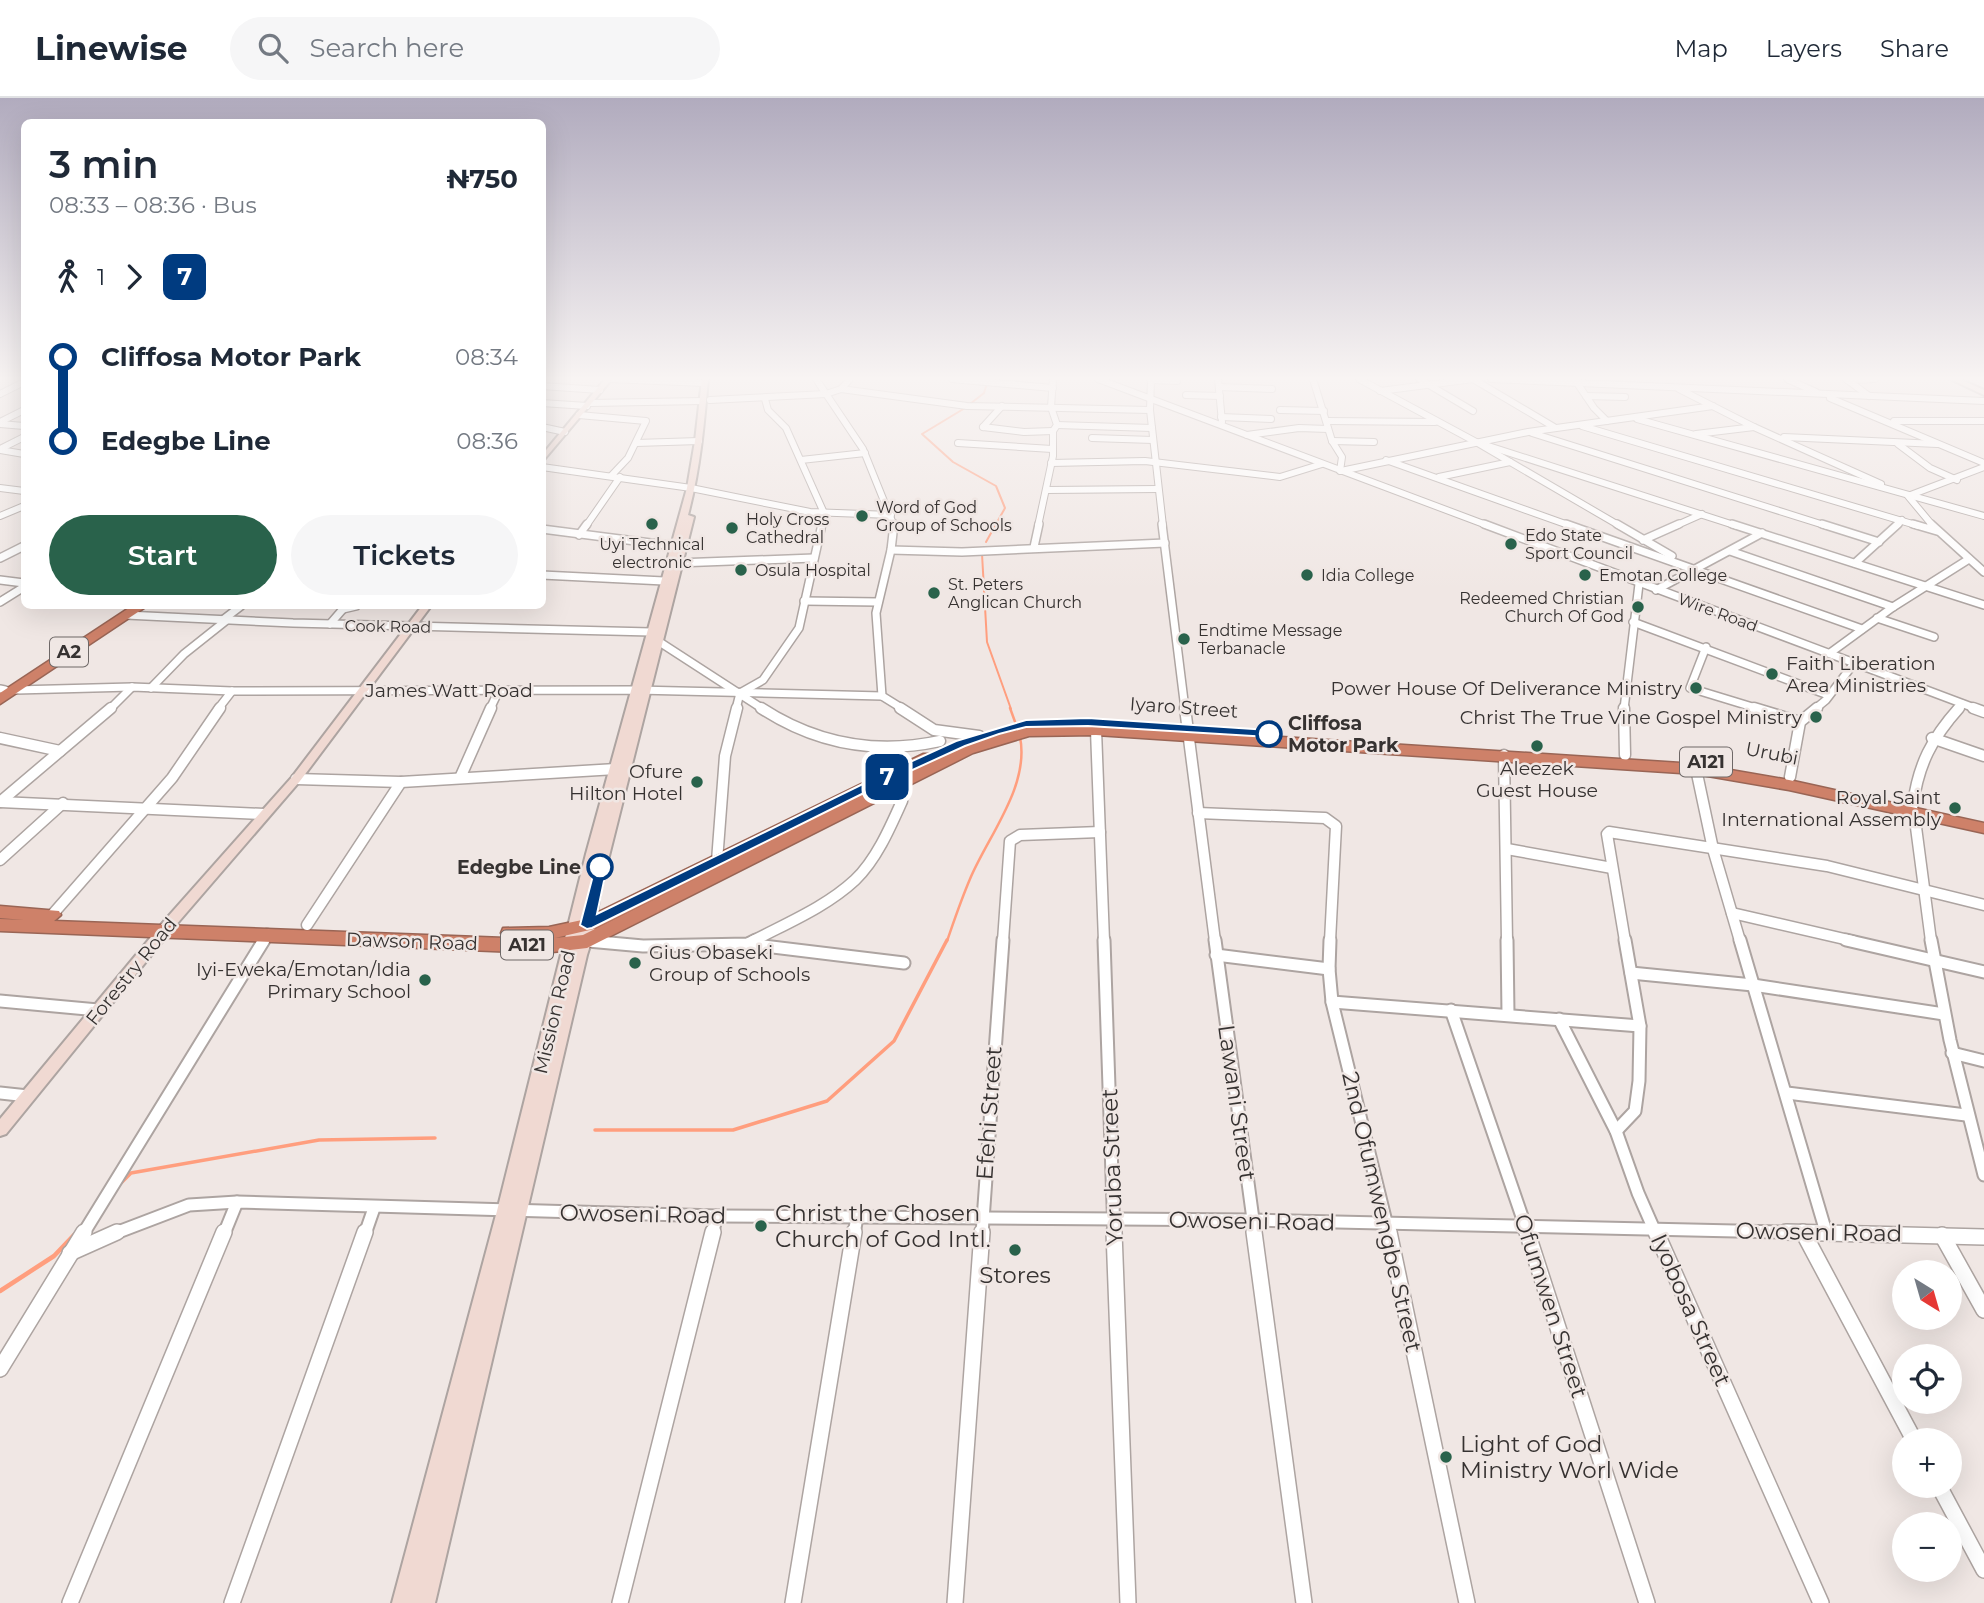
<!DOCTYPE html>
<meta charset="utf-8">
<style>
:root{--surface:#fff;--page:#f6f6f7;--text:#1f2937;--muted:#747a83;--line:#e0e1e3;--accent:#29624b}
body{margin:0;font-family:Montserrat,sans-serif;background:var(--page);color:var(--text);height:100vh;display:flex;flex-direction:column;font-size:26px;white-space:nowrap}
*{box-sizing:border-box;margin:0}
p{font-size:23px;color:var(--muted)}
.icon{flex:none;width:38px;height:38px;fill:none;stroke:currentColor;stroke-width:2;stroke-linecap:round;stroke-linejoin:round}
.map{position:relative;flex:1;overflow:hidden}
.drawer{position:absolute;left:21px;top:21px;width:525px;height:490px;display:flex;flex-direction:column;background:var(--surface);border-radius:10px;box-shadow:0 7px 28px #0002}
.drawer>*{flex:none}
.badge{padding:0 14px;border-radius:10px;font-size:24px;line-height:46px}
.needle{width:46px;rotate:143deg}
.fabs{position:absolute;left:1892px;top:1162px;display:grid;gap:14px}
.fabs a{display:grid;place-items:center;width:70px;height:70px;border-radius:50%;background:var(--surface);box-shadow:0 7px 28px #0002;font-size:35px}
.map>.badge{position:absolute;translate:-50% -50%;box-shadow:0 0 0 4px #fff}
.legs{display:flex;align-items:center;gap:10px;height:77px;padding:0 28px;font-size:23px}
.legs p{margin-inline-start:auto}
.head{display:flex;align-items:center;justify-content:space-between;height:119px;padding:0 28px}
h1{font-size:38px;font-weight:600;line-height:52px}
.button{display:flex;gap:14px;margin-top:auto;padding:14px 28px}
.button a{flex:1;height:80px;border-radius:42px;background:var(--accent);color:#fff;font-size:28px;font-weight:600;line-height:80px;text-align:center}
.button a+a{background:var(--page);color:var(--text)}
ul{padding:0 28px;list-style:none}
li{display:flex;align-items:center;gap:24px;height:84px;font-size:26px}
li i{display:grid;place-items:center;width:10px;height:100%;margin:0 9px;background:currentColor}
li i::after{content:'';width:18px;height:18px;margin:-9px;border:5px solid;border-radius:50%;background:var(--surface)}
li p{margin-inline-start:auto}
li:first-child i{background:linear-gradient(#0000 50%,currentColor 0)}
li:last-child i{background:linear-gradient(currentColor 50%,#0000 0)}
header{display:flex;align-items:center;gap:42px;box-sizing:border-box;height:98px;padding:0 35px;background:var(--surface);border-bottom:2px solid var(--line)}
header strong{font-size:33px}
nav{display:flex;gap:38px;margin-inline-start:auto;font-size:24px}
.search{width:490px;height:63px;background:var(--page);display:flex;align-items:center;gap:18px;box-sizing:border-box;padding:0 24px;border-radius:38px;color:var(--muted);font-size:26px}
.map>svg:first-child{display:block}
.lines{fill:none;stroke-linecap:round;stroke-linejoin:round}
.stream-far3{stroke:#ff9e7e;stroke-width:2}
.stream-far2{stroke:#ff9e7e;stroke-width:2.5}
.stream-far1{stroke:#ff9e7e;stroke-width:3.5}
.stream{stroke:#ff9e7e;stroke-width:4.5}
.street-far4-casing{stroke:#ada4a1;stroke-width:8}
.street-far3-casing{stroke:#ada4a1;stroke-width:10}
.street-far2-casing{stroke:#ada4a1;stroke-width:13}
.street-far1-casing{stroke:#ada4a1;stroke-width:15}
.street-casing{stroke:#ada4a1;stroke-width:18}
.secondary-casing{stroke:#ada4a1;stroke-width:4}
.highway-casing{stroke:#996555;stroke-width:3}
.street-far4{stroke:#fff;stroke-width:6}
.street-far3{stroke:#fff;stroke-width:7}
.street-far2{stroke:#fff;stroke-width:10}
.street-far1{stroke:#fff;stroke-width:11}
.street{stroke:#fff;stroke-width:15}
.secondary{fill:#f0d9d2;fill-rule:evenodd}
.highway{fill:#ce8169;fill-rule:evenodd}
.line-1{fill:#003b80;stroke:#fff;stroke-width:2}
.poi-dot{fill:#29624b;stroke:#f0e7e4;stroke-width:2.5}
.stop-1-dot{fill:#fff;stroke:#003b80;stroke-width:3.5}
.labels{text-anchor:middle;stroke-width:5;stroke-linejoin:round;paint-order:stroke}
.far-poi-label{font-size:16px;fill:#363231;stroke:#f0e7e4;text-anchor:start}
.far-street-label{font-size:16px;fill:#363231;stroke:#f0e7e4}
.shield{fill:#f0e7e4;stroke:#6e6867;stroke-width:2}
.shield-label{font-size:18px;font-weight:bold;fill:#363231}
.poi-label{font-size:19px;fill:#363231;stroke:#f0e7e4;text-anchor:end}
.street-label{font-size:19px;fill:#363231;stroke:#f0e7e4}
.stop-label{font-size:19px;font-weight:bold;fill:#363231;stroke:#f0e7e4;text-anchor:start}
.near-street-label{font-size:23px;fill:#363231;stroke:#f0e7e4}
.near-poi-label{font-size:23px;fill:#363231;stroke:#f0e7e4;text-anchor:start}
</style>
<header>
<strong>Linewise</strong>
<div class="search"><svg class="icon" aria-label="search" viewBox="0 0 24 24"><circle cx="10" cy="10" r="6"/><path d="M15 15l6 6"/></svg>Search here</div>
<nav><a>Map</a><a>Layers</a><a>Share</a></nav>
</header>
<div class="map">
<svg width="1984" height="1505" viewBox="0 0 1984 1505">
<rect width="100%" height="100%" fill="#f0e7e4"/>
<g class="lines">
<!-- stream-far3 -->
<g class="stream-far3">
<path d="M970,306L984,295L987,285"/>
<path d="M965,310L922,336L953,364L996,388L1005,410L986,444"/>
<path d="M982,456L987,544L1011,611"/>
</g>
<!-- stream-far2 -->
<g class="stream-far2">
<path d="M1010,610L1018,632"/>
<path d="M947,843C954,823 961,802 970,781C988,738 1030,688 1020,639"/>
</g>
<!-- stream-far1 -->
<g class="stream-far1">
<path d="M595,1032H733L827,1003L894,943L947,842"/>
<path d="M118,1088L131,1075L319,1042L435,1040"/>
</g>
<!-- stream -->
<path class="stream" d="M0,1193L54,1158L74,1137"/>
<!-- street-far4 casing -->
<g class="street-far4-casing">
<g id="street-far4">
<path d="M610,281L704,285"/>
<path d="M816,281L863,351L894,428"/>
<path d="M952,281L1053,290"/>
<path d="M1098,281L1489,428"/>
<path d="M1151,281L1150,312L1163,428"/>
<path d="M1218,281L1222,324"/>
<path d="M1313,281L1332,343L1342,359L1340,373"/>
<path d="M1359,281L1476,344L1620,428"/>
<path d="M1419,281L1473,313"/>
<path d="M1473,281L1554,329"/>
<path d="M1491,281L1984,303"/>
<path d="M1787,281L1816,294"/>
<path d="M1846,281L1869,298"/>
<path d="M1151,282L1177,283"/>
<path d="M1575,282L1594,310L1607,323"/>
<path d="M1848,282L1875,281"/>
<path d="M542,288L600,292"/>
<path d="M1219,289L1272,291"/>
<path d="M841,291L967,308L1150,312"/>
<path d="M1679,291L1754,329L1881,386"/>
<path d="M1380,293L1473,281"/>
<path d="M0,296L24,284"/>
<path d="M1186,297L1220,298"/>
<path d="M1586,298L1625,299"/>
<path d="M1830,300L1984,365"/>
<path d="M765,301L768,312L786,330L824,415L821,428"/>
<path d="M710,302L826,296L841,291L850,281"/>
<path d="M542,305L587,308"/>
<path d="M590,305L703,303"/>
<path d="M1280,312L1324,313"/>
<path d="M579,317L646,323L628,360L611,378"/>
<path d="M1221,319L1271,321"/>
<path d="M1637,321L1984,418"/>
<path d="M1327,323L1435,324"/>
<path d="M1894,323H1984"/>
<path d="M0,324L24,312"/>
<path d="M0,326L24,328"/>
<path d="M1057,327L1152,330"/>
<path d="M1582,328L1919,428"/>
<path d="M542,329L565,334"/>
<path d="M983,329L1024,334L1053,333"/>
<path d="M983,329L1002,308"/>
<path d="M1532,335L1827,428"/>
<path d="M1696,336L1754,329"/>
<path d="M1247,337L1299,330L1328,331"/>
<path d="M1784,339L1937,346"/>
<path d="M1092,340L1153,342"/>
<path d="M1332,343L1374,344"/>
<path d="M1476,344L1737,428"/>
<path d="M636,345L699,343"/>
<path d="M958,345L1052,351"/>
<path d="M1898,346L1930,370L1957,382"/>
<path d="M0,351L24,339"/>
<path d="M0,352L24,356"/>
<path d="M801,362L865,355"/>
<path d="M1386,362L1571,428"/>
<path d="M1051,365L1145,363L1280,379L1322,366"/>
<path d="M542,369L691,390L810,414L891,417"/>
<path d="M1341,373L1528,334L1713,308"/>
<path d="M1439,379L1510,364"/>
<path d="M0,390L24,393"/>
<path d="M1047,392L1158,391"/>
<path d="M0,418L24,408"/>
<path d="M586,428L620,379"/>
<path d="M1038,428L1053,358V333L1057,327L1051,309L1053,281"/>
<path d="M1675,428L1702,416"/>
<path d="M1896,428L1902,422"/>
<path d="M1933,428L1908,398L1984,369"/>
</g>
</g>
<!-- street-far3 casing -->
<g class="street-far3-casing">
<g id="street-far3">
<path d="M894,426L891,452L876,515L882,598L903,611"/>
<path d="M1162,426L1185,611"/>
<path d="M1484,426L1977,611"/>
<path d="M1566,426L1862,531"/>
<path d="M1617,426L1672,458"/>
<path d="M1732,426L1984,507"/>
<path d="M1822,426L1879,444"/>
<path d="M1913,426L1937,433"/>
<path d="M1931,426L1984,474"/>
<path d="M542,431L674,448"/>
<path d="M579,437L587,426"/>
<path d="M1643,442L1679,426"/>
<path d="M1034,449L1039,426"/>
<path d="M891,452L962,454L1165,445"/>
<path d="M1730,453L1893,509"/>
<path d="M0,460L24,448"/>
<path d="M677,465L814,460"/>
<path d="M1855,465L1898,426"/>
<path d="M542,477L664,483"/>
<path d="M0,482L24,485"/>
<path d="M1656,492L1762,435"/>
<path d="M804,503L878,504"/>
<path d="M0,504L24,489"/>
<path d="M343,511L356,508"/>
<path d="M126,517L293,525L651,534"/>
<path d="M1877,520L1934,539"/>
<path d="M224,521L241,508"/>
<path d="M1633,524L1828,597"/>
<path d="M330,526L343,511L342,508"/>
<path d="M658,543L763,611"/>
<path d="M1706,549L1690,590L1759,611"/>
<path d="M1830,555L1893,509L1969,461"/>
<path d="M151,590L184,556L228,521"/>
<path d="M0,591L5,592"/>
<path d="M16,592L132,589L232,593L637,592L882,598"/>
<path d="M110,611L132,589"/>
<path d="M218,611L232,593"/>
<path d="M490,611L499,592"/>
<path d="M736,611L740,595L763,582L799,530L822,426"/>
<path d="M1624,611L1639,486"/>
<path d="M1815,611L1826,602L1855,564"/>
<path d="M1957,611L1962,606"/>
</g>
</g>
<!-- street-far2 casing -->
<g class="street-far2-casing">
<g id="street-far2">
<path d="M761,610C816,646 875,657 940,643"/>
<path d="M900,610L934,632L979,638"/>
<path d="M1185,610L1215,843"/>
<path d="M1624,610L1625,657"/>
<path d="M1754,610L1800,624"/>
<path d="M1973,610L1984,614"/>
<path d="M1096,632L1104,843"/>
<path d="M0,640L60,653"/>
<path d="M1932,640L1984,658"/>
<path d="M1504,657L1507,843"/>
<path d="M1696,671L1713,751L1740,843"/>
<path d="M1790,679L1800,624L1817,610"/>
<path d="M460,680L491,610"/>
<path d="M296,681L401,684L616,671"/>
<path d="M0,704L264,716"/>
<path d="M0,704L111,610"/>
<path d="M1913,707C1918,667 1932,640 1959,610"/>
<path d="M1914,714L1931,843"/>
<path d="M1198,715L1325,720L1336,728L1330,843"/>
<path d="M1507,751L1612,770"/>
<path d="M0,762L63,705"/>
<path d="M717,763L725,658L737,610"/>
<path d="M1732,815L1853,843"/>
<path d="M52,817L172,680L220,610"/>
<path d="M307,827L401,684"/>
<path d="M262,843L267,836"/>
<path d="M588,843H592"/>
<path d="M753,843C787,825 826,809 855,782C876,762 890,730 902,703L893,691"/>
<path d="M1003,843L1010,743L1020,737L1100,734"/>
<path d="M1625,843L1607,736L1609,734L1827,768L1984,807"/>
</g>
</g>
<!-- street-far1 casing -->
<g class="street-far1-casing">
<g id="street-far1">
<path d="M1104,842L1114,1136"/>
<path d="M1215,842L1255,1136"/>
<path d="M1330,842L1329,871L1332,904L1389,1136"/>
<path d="M1507,842L1508,916"/>
<path d="M1740,842L1826,1134"/>
<path d="M1846,842L1984,874"/>
<path d="M1931,842L1950,942L1984,1077"/>
<path d="M588,843L643,848L748,846L756,842"/>
<path d="M748,846L904,865"/>
<path d="M1216,857L1329,871"/>
<path d="M1631,875L1753,887L1944,916"/>
<path d="M0,903L98,912"/>
<path d="M1332,904L1640,928"/>
<path d="M1451,912L1528,1136"/>
<path d="M1559,921L1616,1033L1638,1095L1656,1136"/>
<path d="M1952,955L1984,963"/>
<path d="M0,995L28,998"/>
<path d="M1787,995L1966,1017"/>
<path d="M1616,1033L1635,1013L1639,983L1640,928L1625,842"/>
<path d="M83,1136L264,842"/>
<path d="M113,1136L189,1107L237,1104L717,1118L1253,1122L1862,1136"/>
<path d="M224,1136L237,1104"/>
<path d="M365,1136L374,1110"/>
<path d="M712,1136L717,1118"/>
<path d="M854,1136L857,1119"/>
<path d="M982,1136L1003,842"/>
</g>
</g>
<!-- street casing -->
<g class="street-casing">
<g id="street">
<path d="M1114,1134L1128,1505"/>
<path d="M1254,1134L1304,1505"/>
<path d="M1389,1134L1467,1505"/>
<path d="M1527,1134L1647,1505"/>
<path d="M1656,1134L1821,1505"/>
<path d="M1786,1134L1984,1139"/>
<path d="M1803,1134L1914,1342"/>
<path d="M1942,1137L1984,1212"/>
<path d="M70,1155L117,1134"/>
<path d="M0,1271L84,1134"/>
<path d="M1939,1388L1984,1472"/>
<path d="M70,1505L224,1134"/>
<path d="M232,1505L365,1134"/>
<path d="M620,1505L713,1134"/>
<path d="M793,1505L854,1134"/>
<path d="M955,1505L982,1134"/>
</g>
</g>
<!-- secondary casing -->
<g class="secondary-casing">
<g id="secondary">
<path d="M605,281H612L542,364V357Z"/>
<path d="M702,281H708C704,327 700,372 688,417L694,419L600,794L594,835L587,857L435,1505H392L497,1113L586,756L687,390L695,343Z"/>
<path d="M1950,281H1959L1984,292V297Z"/>
<path d="M422,508H431L300,683L175,828L6,1036L0,1038V1021L165,822L292,679Z"/>
</g>
</g>
<!-- highway casing -->
<g class="highway-casing">
<g id="highway">
<path d="M132,508H147L0,606V595Z"/>
<path d="M1096,627L1696,666L1789,682L1984,725V735L1789,692L1696,676L1096,637L1029,638L973,655L587,850L544,855L0,833V821L24,822L0,820V808L59,813L61,817L54,823L505,840L501,835L503,830L549,829L582,822L923,656H935L937,659L935,662L961,649L1028,628ZM729,764L583,837L555,840L594,831Z"/>
</g>
</g>
<!-- street-far4 -->
<use href="#street-far4" class="street-far4"/>
<!-- street-far3 -->
<use href="#street-far3" class="street-far3"/>
<!-- street-far2 -->
<use href="#street-far2" class="street-far2"/>
<!-- street-far1 -->
<use href="#street-far1" class="street-far1"/>
<!-- street -->
<use href="#street" class="street"/>
<!-- secondary -->
<use href="#secondary" class="secondary"/>
<!-- highway -->
<use href="#highway" class="highway"/>
</g>
<!-- sky -->
<linearGradient id="sky" x2="0" y2="1"><stop stop-color="#b1abbe"/><stop offset="0.57" stop-color="#f8f4f3"/><stop offset="1" stop-color="#f8f4f3" stop-opacity="0"/></linearGradient>
<rect width="1984" height="492" fill="url(#sky)"/>
<!-- line-1 -->
<path class="line-1" d="M1088,620L1269,632L1275,636L1269,639L1088,628L1026,629L999,636L965,648L884,685L592,830L587,831L580,827L596,766H605L607,769L597,816L875,680L956,643L1026,622Z"/>
<!-- markers -->
<g class="poi-dot">
<circle cx="862" cy="418" r="7"/>
<circle cx="652" cy="426" r="7"/>
<circle cx="732" cy="430" r="7"/>
<circle cx="1511" cy="446" r="7"/>
<circle cx="741" cy="472" r="7"/>
<circle cx="1307" cy="477" r="7"/>
<circle cx="1585" cy="477" r="7"/>
<circle cx="934" cy="495" r="7"/>
<circle cx="1638" cy="509" r="7"/>
<circle cx="1184" cy="541" r="7"/>
<circle cx="1772" cy="576" r="7"/>
<circle cx="1696" cy="590" r="7"/>
<circle cx="1816" cy="619" r="7"/>
<circle cx="1537" cy="648" r="7"/>
<circle cx="697" cy="684" r="7"/>
<circle cx="1955" cy="710" r="7"/>
<circle cx="635" cy="865" r="7"/>
<circle cx="425" cy="882" r="7"/>
<circle cx="761" cy="1128" r="7"/>
<circle cx="1015" cy="1152" r="7"/>
<circle cx="1446" cy="1359" r="7"/>
</g>
<g class="stop-1-dot">
<circle cx="1269" cy="636" r="12"/>
<circle cx="600" cy="769" r="12"/>
</g>
<g class="labels">
<!-- far-poi labels -->
<g class="far-poi-label">
<text x="876" y="415">Word of God<tspan x="876" dy="18">Group of Schools</tspan></text>
<text x="746" y="427">Holy Cross<tspan x="746" dy="18">Cathedral</tspan></text>
<text x="1525" y="443">Edo State<tspan x="1525" dy="18">Sport Council</tspan></text>
<text x="652" y="452" text-anchor="middle">Uyi Technical<tspan x="652" dy="18">electronic</tspan></text>
<text x="755" y="478">Osula Hospital</text>
<text x="1321" y="483">Idia College</text>
<text x="1599" y="483">Emotan College</text>
<text x="948" y="492">St. Peters<tspan x="948" dy="18">Anglican Church</tspan></text>
<text x="1624" y="506" text-anchor="end">Redeemed Christian<tspan x="1624" dy="18">Church Of God</tspan></text>
<text x="1198" y="538">Endtime Message<tspan x="1198" dy="18">Terbanacle</tspan></text>
</g>
<!-- far-street labels -->
<g class="far-street-label">
<text transform="translate(1718 514) rotate(20)" y="6">Wire Road</text>
<text transform="translate(388 528) rotate(1)" y="6">Cook Road</text>
</g>
<!-- shield labels -->
<g class="shield">
<rect x="50" y="539.5" width="38" height="29" rx="5"/>
<rect x="1680" y="649.5" width="52" height="29" rx="5"/>
<rect x="501" y="832.5" width="52" height="29" rx="5"/>
</g>
<g class="shield-label">
<text x="69" y="560">A2</text>
<text x="1706" y="670">A121</text>
<text x="527" y="853">A121</text>
</g>
<!-- poi labels -->
<g class="poi-label">
<text x="1786" y="572" text-anchor="start">Faith Liberation<tspan x="1786" dy="22">Area Ministries</tspan></text>
<text x="1682" y="597">Power House Of Deliverance Ministry</text>
<text x="1802" y="626">Christ The True Vine Gospel Ministry</text>
<text x="1537" y="677" text-anchor="middle">Aleezek<tspan x="1537" dy="22">Guest House</tspan></text>
<text x="683" y="680">Ofure<tspan x="683" dy="22">Hilton Hotel</tspan></text>
<text x="1941" y="706">Royal Saint<tspan x="1941" dy="22">International Assembly</tspan></text>
<text x="649" y="861" text-anchor="start">Gius Obaseki<tspan x="649" dy="22">Group of Schools</tspan></text>
<text x="411" y="878">Iyi-Eweka/Emotan/Idia<tspan x="411" dy="22">Primary School</tspan></text>
</g>
<!-- street labels -->
<g class="street-label">
<text x="449" y="599">James Watt Road</text>
<text transform="translate(1184 609) rotate(4)" y="7">Iyaro Street</text>
<text transform="translate(1772 655) rotate(11)" y="7">Urubi</text>
<text transform="translate(412 843) rotate(2)" y="7">Dawson Road</text>
<text transform="translate(131 873) rotate(-51)" y="7">Forestry Road</text>
<text transform="translate(554 914) rotate(-77)" y="7">Mission Road</text>
</g>
<!-- stop labels -->
<g class="stop-label">
<text x="1288" y="632">Cliffosa<tspan x="1288" dy="22">Motor Park</tspan></text>
<text x="581" y="776" text-anchor="end">Edegbe Line</text>
</g>
<!-- near-street labels -->
<g class="near-street-label">
<text transform="translate(1237 1005) rotate(82)" y="8">Lawani Street</text>
<text transform="translate(989 1015) rotate(-86)" y="8">Efehi Street</text>
<text transform="translate(1112 1069) rotate(-92)" y="8">Yoruba Street</text>
<text transform="translate(1382 1114) rotate(77)" y="8">2nd Ofumwengbe Street</text>
<text transform="translate(643 1116) rotate(1)" y="8">Owoseni Road</text>
<text transform="translate(1252 1123) rotate(1)" y="8">Owoseni Road</text>
<text transform="translate(1819 1134) rotate(1)" y="8">Owoseni Road</text>
<text transform="translate(1551 1208) rotate(72)" y="8">Ofumwen Street</text>
<text transform="translate(1691 1212) rotate(66)" y="8">Iyobosa Street</text>
</g>
<!-- near-poi labels -->
<g class="near-poi-label">
<text x="775" y="1123">Christ the Chosen<tspan x="775" dy="26">Church of God Intl.</tspan></text>
<text x="1015" y="1185" text-anchor="middle">Stores</text>
<text x="1460" y="1354">Light of God<tspan x="1460" dy="26">Ministry Worl Wide</tspan></text>
</g>
</g>
</svg>
<div class="fabs">
<a><svg class="needle" viewBox="-14 -14 28 28"><path d="M0-13l5 13h-10z" fill="#e53935"/><path d="M0 13l5-13h-10z" fill="#747a83"/></svg></a>
<a><svg class="icon" aria-label="locate" viewBox="0 0 24 24"><circle cx="12" cy="12" r="6"/><path d="M12 2v4M12 18v4M2 12h4M18 12h4"/></svg></a>
<a>+</a>
<a>−</a>
</div>
<b class="badge" style="left:887px;top:679px;background:#003b80;color:#fff">7</b>
<section class="drawer">
<div class="head"><div><h1>3 min</h1><p>08:33 – 08:36 · Bus</p></div><b>₦750</b></div>
<div class="legs"><svg class="icon" aria-label="walk" viewBox="0 0 24 24"><circle cx="13" cy="4" r="2"/><path d="M13 8l-2 6 4 7M11 14l-3 7M7 12l3-4h3l4 4"/></svg>1<svg class="icon" aria-label="forward" viewBox="0 0 24 24"><path d="M9 5l7 7-7 7"/></svg><b class="badge" style="background:#003b80;color:#fff">7</b></div>
<ul>
<li><i style="color:#003b80"></i><b>Cliffosa Motor Park</b><p>08:34</p></li>
<li><i style="color:#003b80"></i><b>Edegbe Line</b><p>08:36</p></li>
</ul>
<div class="button"><a>Start</a><a>Tickets</a></div>
</section>
</div>
